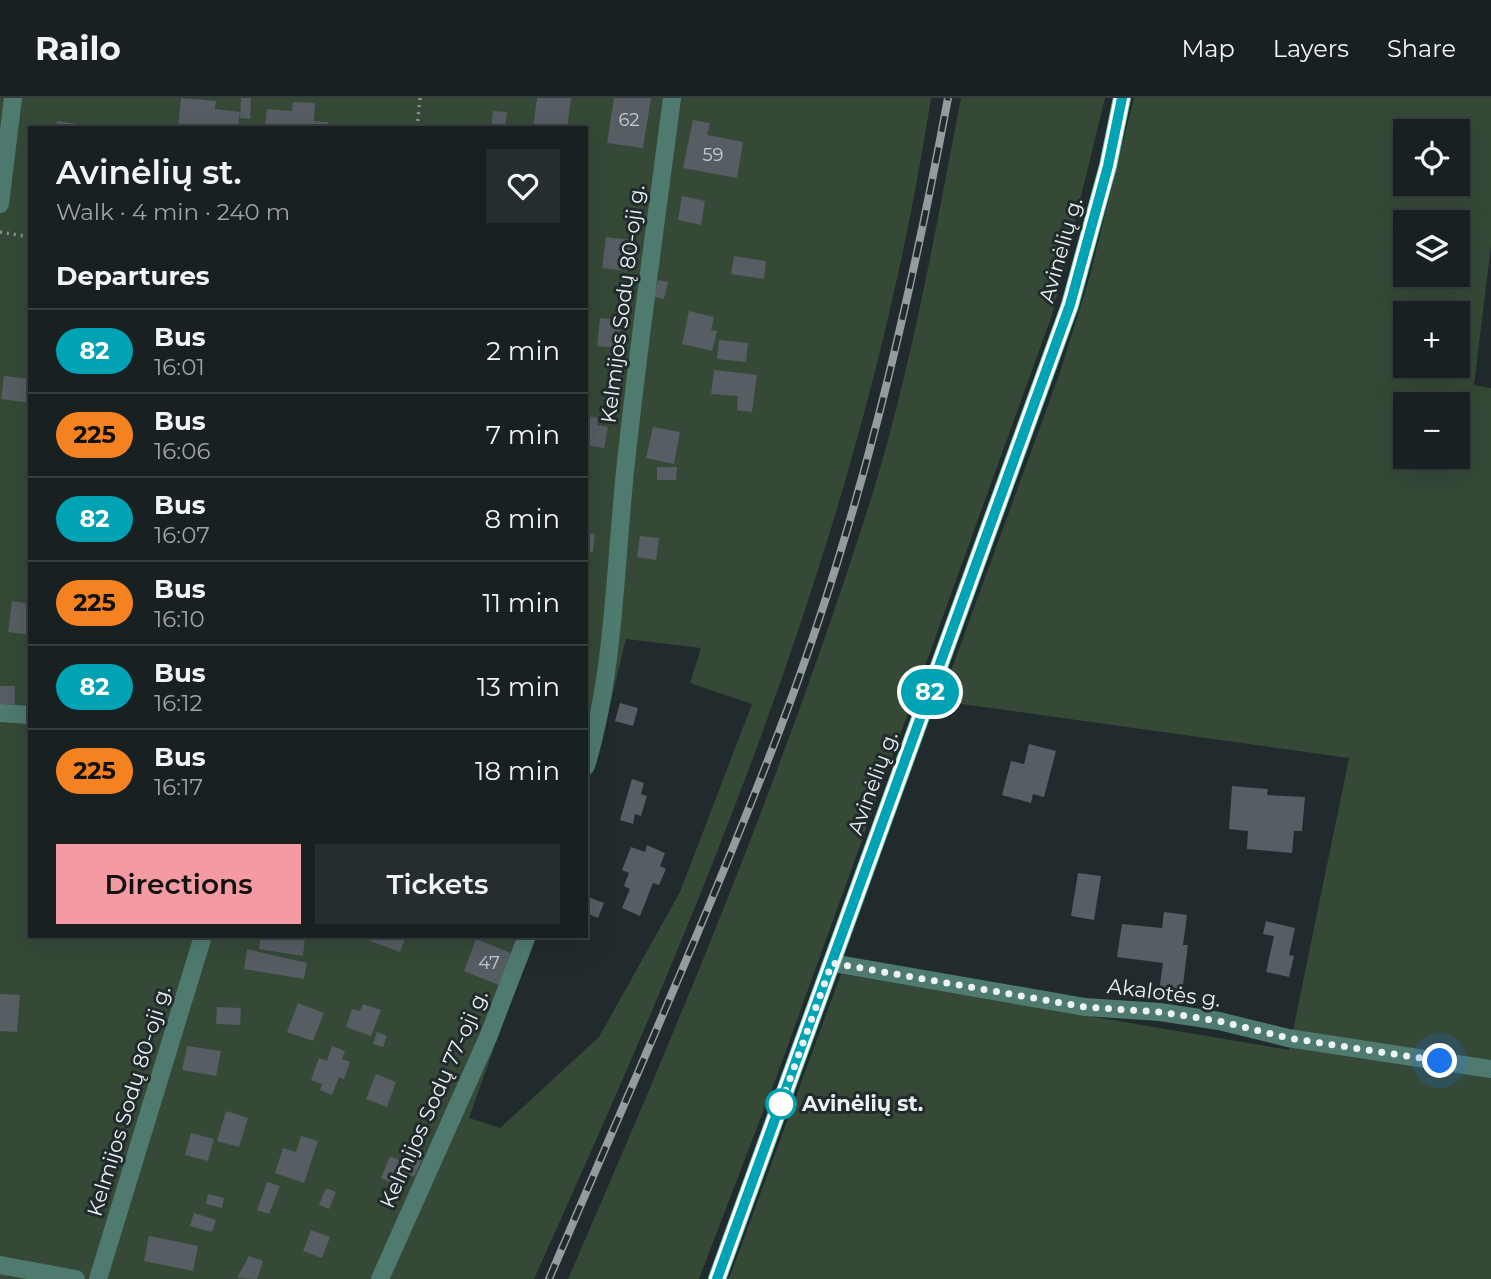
<!DOCTYPE html>
<meta charset="utf-8">
<style>
:root{--surface:#192021;--page:#262d2e;--text:#f1f3f6;--muted:#9fa3a5;--line:#373e3f;--accent:#f49aa3}
body{margin:0;font-family:Montserrat,sans-serif;background:var(--page);color:var(--text);height:100vh;display:flex;flex-direction:column;font-size:26px;white-space:nowrap}
*{box-sizing:border-box;margin:0}
p{font-size:23px;color:var(--muted)}
.icon{flex:none;width:38px;height:38px;fill:none;stroke:currentColor;stroke-width:2;stroke-linecap:round;stroke-linejoin:round}
.map{position:relative;flex:1;overflow:hidden}
.panel{position:absolute;left:28px;top:28px;width:560px;height:812px;display:flex;flex-direction:column;background:var(--surface);border-radius:0px;box-shadow:0 7px 28px #0002,0 0 0 2px var(--line)}
.panel>*{flex:none}
.badge{padding:0 14px;border-radius:23px;font-size:24px;line-height:46px}
.fabs{position:absolute;left:1393px;top:21px;display:grid;gap:14px}
.fabs a{display:grid;place-items:center;width:77px;height:77px;border-radius:0px;background:var(--surface);box-shadow:0 7px 28px #0002,0 0 0 2px var(--line);font-size:35px}
.you{position:absolute;width:35px;height:35px;margin:-18px;border:5px solid #fff;border-radius:50%;background:#1a73e8;box-shadow:0 0 0 10px #1a73e833}
.map>.badge{position:absolute;translate:-50% -50%;box-shadow:0 0 0 4px #fff}
h2{padding:0 28px;font-size:26px;line-height:63px}
.round{display:grid;place-items:center;flex:none;width:74px;height:74px;border-radius:0px;background:var(--page)}
.headline{display:flex;align-items:center;justify-content:space-between;height:119px;padding:0 28px}
h1{font-size:33px;font-weight:600;line-height:52px}
.action{display:flex;gap:14px;margin-top:auto;padding:14px 28px}
.action a{flex:1;height:80px;border-radius:0px;background:var(--accent);color:#111;font-size:28px;font-weight:600;line-height:80px;text-align:center}
.action a+a{background:var(--page);color:var(--text)}
ul{padding:0;list-style:none}
li{display:flex;align-items:center;gap:21px;height:84px;padding:0 28px;border-top:2px solid var(--line)}
li div{flex:1}
li b{display:block;font-size:26px}
li em{font-style:normal}
li .badge{min-width:77px;font-weight:700;text-align:center}
header{display:flex;align-items:center;gap:42px;box-sizing:border-box;height:98px;padding:0 35px;background:var(--surface);border-bottom:2px solid var(--line)}
header strong{font-size:33px}
nav{display:flex;gap:38px;margin-inline-start:auto;font-size:24px}
.map>svg:first-child{display:block}
.green{fill:#364937;fill-rule:evenodd}
.building{fill:#565d63}
.lines{fill:none;stroke-linecap:round;stroke-linejoin:round}
.path{stroke:#8a9193;stroke-width:3.5;stroke-dasharray:2 5;stroke-linecap:butt}
.minor{stroke:#4f7a70;stroke-width:18}
.major{stroke:#6dcdb9;stroke-width:18}
.rail-casing{stroke:#949c9d;stroke-width:8}
.rail{stroke:#212a2c;stroke-width:5;stroke-dasharray:16;stroke-linecap:butt}
.line-casing{stroke:#fff;stroke-width:16}
.line{stroke:#00a3b4;stroke-width:10}
.walk{stroke:#ecf2f3;stroke-width:7;stroke-dasharray:0 12.6}
.stop-dot{fill:#fff;stroke:#00a3b4;stroke-width:3.5}
.labels{text-anchor:middle;stroke-width:6;stroke-linejoin:round;paint-order:stroke}
.number-label{font-size:18px;fill:#c6cdcf}
.street-label{font-size:21px;fill:#ecf2f3;stroke:#212a2c}
.stop-label{font-size:21px;font-weight:bold;fill:#ecf2f3;stroke:#212a2c;text-anchor:start}
</style>
<header>
<strong>Railo</strong>
<nav><a>Map</a><a>Layers</a><a>Share</a></nav>
</header>
<div class="map">
<svg width="1491" height="1181" viewBox="0 0 1491 1181">
<rect width="100%" height="100%" fill="#212a2c"/>
<!-- green -->
<g class="green">
<path d="M0,0H931C866,421 708,796 534,1181H0ZM30,30H586V689L598,657L626,541L701,550L690,585L752,606L680,794L599,939L500,1030L469,1020L534,838H30Z"/>
<path d="M961,0H1105L1052,217L776,980L699,1181H568C679,926 786,669 870,404C911,272 935,135 961,0Z"/>
<path d="M1134,0H1491V148L1474,287L1491,290V1181H729L841,876L1289,952L1349,660L940,603L1059,277L1089,181ZM1405,33H1458V86H1405ZM1405,124H1458V177H1405ZM1405,215H1458V268H1405ZM1405,306H1458V359H1405Z"/>
</g>
<!-- building -->
<g class="building">
<path d="M181,0L216,3L215,11L240,14L238,30L178,27Z"/>
<path d="M241,0H251L250,21L240,20Z"/>
<path d="M537,0H571L567,30H533Z"/>
<path d="M614,0H651L643,50L607,45Z"/>
<path d="M293,4L315,5L314,23L328,24L327,30H265L267,11L292,13Z"/>
<path d="M493,13L507,14L505,30H491Z"/>
<path d="M693,22L710,25L707,37L743,44L737,80L683,70Z"/>
<path d="M57,23L85,27V30H56Z"/>
<path d="M682,98L705,103L701,127L678,122Z"/>
<path d="M606,139L631,142L627,173L602,170Z"/>
<path d="M734,158L766,163L764,181L731,176Z"/>
<path d="M658,182L668,184L664,201L654,199Z"/>
<path d="M689,213L714,219L711,232L717,233L712,253L682,246Z"/>
<path d="M600,220L621,222L618,250L597,248Z"/>
<path d="M719,242L748,245L746,264L717,261Z"/>
<path d="M714,272L757,277L752,314L737,312L738,298L711,296Z"/>
<path d="M4,278L30,281V305L1,301Z"/>
<path d="M586,318L598,320L597,327L608,329L604,350L586,347Z"/>
<path d="M653,329L680,334L674,366L646,360Z"/>
<path d="M657,369H677L676,382H657Z"/>
<path d="M586,435L595,436L593,454H586Z"/>
<path d="M640,438L659,440L656,462L637,459Z"/>
<path d="M12,503L30,506V537L8,534Z"/>
<path d="M0,588H15V607L0,606Z"/>
<path d="M620,605L638,610L633,628L615,623Z"/>
<path d="M1029,646L1056,653L1044,699L1033,696L1031,705L1002,697L1011,663L1024,666Z"/>
<path d="M632,681L644,685L641,696L647,698L641,718L635,716L633,726L620,722Z"/>
<path d="M1232,688L1268,691L1267,697L1305,699L1302,733H1294L1292,755L1247,751L1248,733L1229,731Z"/>
<path d="M647,747L665,755L660,768L666,771L659,787L653,785L640,818L622,810L630,791L624,788L629,775L622,772L631,749L645,754Z"/>
<path d="M1078,775L1101,778L1094,822L1071,818Z"/>
<path d="M586,798L604,805L598,820L586,815Z"/>
<path d="M1164,814L1187,817L1183,847H1188L1181,903L1158,900L1163,865L1117,859L1122,826L1162,830Z"/>
<path d="M1266,823L1295,830L1289,857L1294,858L1289,879L1266,874L1274,838L1263,836Z"/>
<path d="M261,838H305L303,858L259,851Z"/>
<path d="M366,838H406L400,854L365,841Z"/>
<path d="M476,841L513,856L501,888L464,873Z"/>
<path d="M247,851L307,865L304,881L244,871Z"/>
<path d="M0,896L20,897L17,934L0,933Z"/>
<path d="M298,905L324,915L313,943L287,934Z"/>
<path d="M363,906L381,912L371,938L346,929L352,911L360,913Z"/>
<path d="M217,909L241,910L240,927L216,926Z"/>
<path d="M377,934L387,938L383,949L373,946Z"/>
<path d="M187,948L221,953L216,978L182,972Z"/>
<path d="M332,948L345,953L342,961L350,964L344,981L339,979L332,997L320,992L322,986L311,982L319,960L327,963Z"/>
<path d="M376,976L396,984L387,1009L366,1001Z"/>
<path d="M226,1013L248,1020L239,1049L217,1043Z"/>
<path d="M191,1035L214,1041L208,1063L185,1057Z"/>
<path d="M301,1038L318,1043L304,1085L275,1075L283,1050L296,1054Z"/>
<path d="M404,1055L422,1062L414,1079L405,1075L399,1088L381,1080L390,1058L401,1063Z"/>
<path d="M267,1084L280,1088L269,1116L257,1112Z"/>
<path d="M326,1090L336,1094L329,1111L319,1107Z"/>
<path d="M208,1096L224,1100L222,1110L206,1106Z"/>
<path d="M194,1115L216,1122L212,1134L190,1128Z"/>
<path d="M311,1132L330,1139L322,1160L303,1153Z"/>
<path d="M149,1138L198,1148L193,1173L144,1163Z"/>
<path d="M249,1158L263,1163L257,1181L237,1180Z"/>
</g>
<g class="lines">
<!-- path -->
<g class="path">
<path d="M417,30L420,0"/>
<path d="M0,134L30,139"/>
</g>
<!-- minor -->
<g class="minor">
<path d="M0,106L13,0"/>
<path d="M0,615L30,617"/>
<path d="M586,668C614,576 615,470 625,374C638,249 656,124 672,0"/>
<path d="M832,865L1085,909L1160,914L1219,923L1288,940L1491,971"/>
<path d="M0,1167L76,1181"/>
<path d="M98,1181L203,838"/>
<path d="M380,1181L489,937L527,838"/>
</g>
<!-- major -->
<path class="major" d="M717,1181L1070,207L1108,68L1122,0"/>
<!-- rail casing -->
<g class="rail-casing">
<path id="rail" d="M549,1181C627,998 709,816 780,631C858,427 908,214 948,0"/>
</g>
<!-- rail -->
<use href="#rail" class="rail"/>
</g>
<g class="lines">
<!-- line casing -->
<g class="line-casing">
<path id="line" d="M717,1181L1070,207L1108,68L1122,0"/>
</g>
<!-- line -->
<use href="#line" class="line"/>
<!-- walk -->
<path class="walk" d="M781,1006L779,1011L832,865L1085,909L1160,914L1219,923L1288,940L1440,963"/>
</g>
<!-- markers -->
<circle class="stop-dot" cx="781" cy="1006" r="14"/>
<g class="labels">
<!-- number labels -->
<g class="number-label">
<text x="629" y="28">62</text>
<text x="713" y="63">59</text>
<text x="489" y="871">47</text>
</g>
<!-- street labels -->
<g class="street-label">
<text transform="translate(1061 152) rotate(-74)" y="7">Avinėlių g.</text>
<text transform="translate(623 206) rotate(-83)" y="7">Kelmijos Sodų 80-oji g.</text>
<text transform="translate(873 685) rotate(-70)" y="7">Avinėlių g.</text>
<text transform="translate(1164 895) rotate(7)" y="7">Akalotės g.</text>
<text transform="translate(434 1001) rotate(-66)" y="7">Kelmijos Sodų 77-oji g.</text>
<text transform="translate(129 1003) rotate(-73)" y="7">Kelmijos Sodų 80-oji g.</text>
</g>
<!-- stop labels -->
<g class="stop-label">
<text x="802" y="1013">Avinėlių st.</text>
</g>
</g>
</svg>
<div class="fabs">
<a><svg class="icon" aria-label="locate" viewBox="0 0 24 24"><circle cx="12" cy="12" r="6"/><path d="M12 2v4M12 18v4M2 12h4M18 12h4"/></svg></a>
<a><svg class="icon" aria-label="layers" viewBox="0 0 24 24"><path d="M12 4l9 5-9 5-9-5zM3 14l9 5 9-5"/></svg></a>
<a>+</a>
<a>−</a>
</div>
<div class="you" style="left:1440px;top:963px"></div>
<b class="badge" style="left:930px;top:594px;background:#00a3b4;color:#fff">82</b>
<section class="panel">
<div class="headline"><div><h1>Avinėlių st.</h1><p>Walk · 4 min · 240 m</p></div><a class="round"><svg class="icon" aria-label="heart" viewBox="0 0 24 24"><path d="M12 20l-8-8c-3-5 5-10 8-4 3-6 11-1 8 4z"/></svg></a></div>
<h2>Departures</h2>
<ul>
<li><span class="badge" style="background:#00a3b4;color:#fff">82</span><div><b>Bus</b><p>16:01</p></div><em>2 min</em></li>
<li><span class="badge" style="background:#f58220;color:#111">225</span><div><b>Bus</b><p>16:06</p></div><em>7 min</em></li>
<li><span class="badge" style="background:#00a3b4;color:#fff">82</span><div><b>Bus</b><p>16:07</p></div><em>8 min</em></li>
<li><span class="badge" style="background:#f58220;color:#111">225</span><div><b>Bus</b><p>16:10</p></div><em>11 min</em></li>
<li><span class="badge" style="background:#00a3b4;color:#fff">82</span><div><b>Bus</b><p>16:12</p></div><em>13 min</em></li>
<li><span class="badge" style="background:#f58220;color:#111">225</span><div><b>Bus</b><p>16:17</p></div><em>18 min</em></li>
</ul>
<div class="action"><a>Directions</a><a>Tickets</a></div>
</section>
</div>
